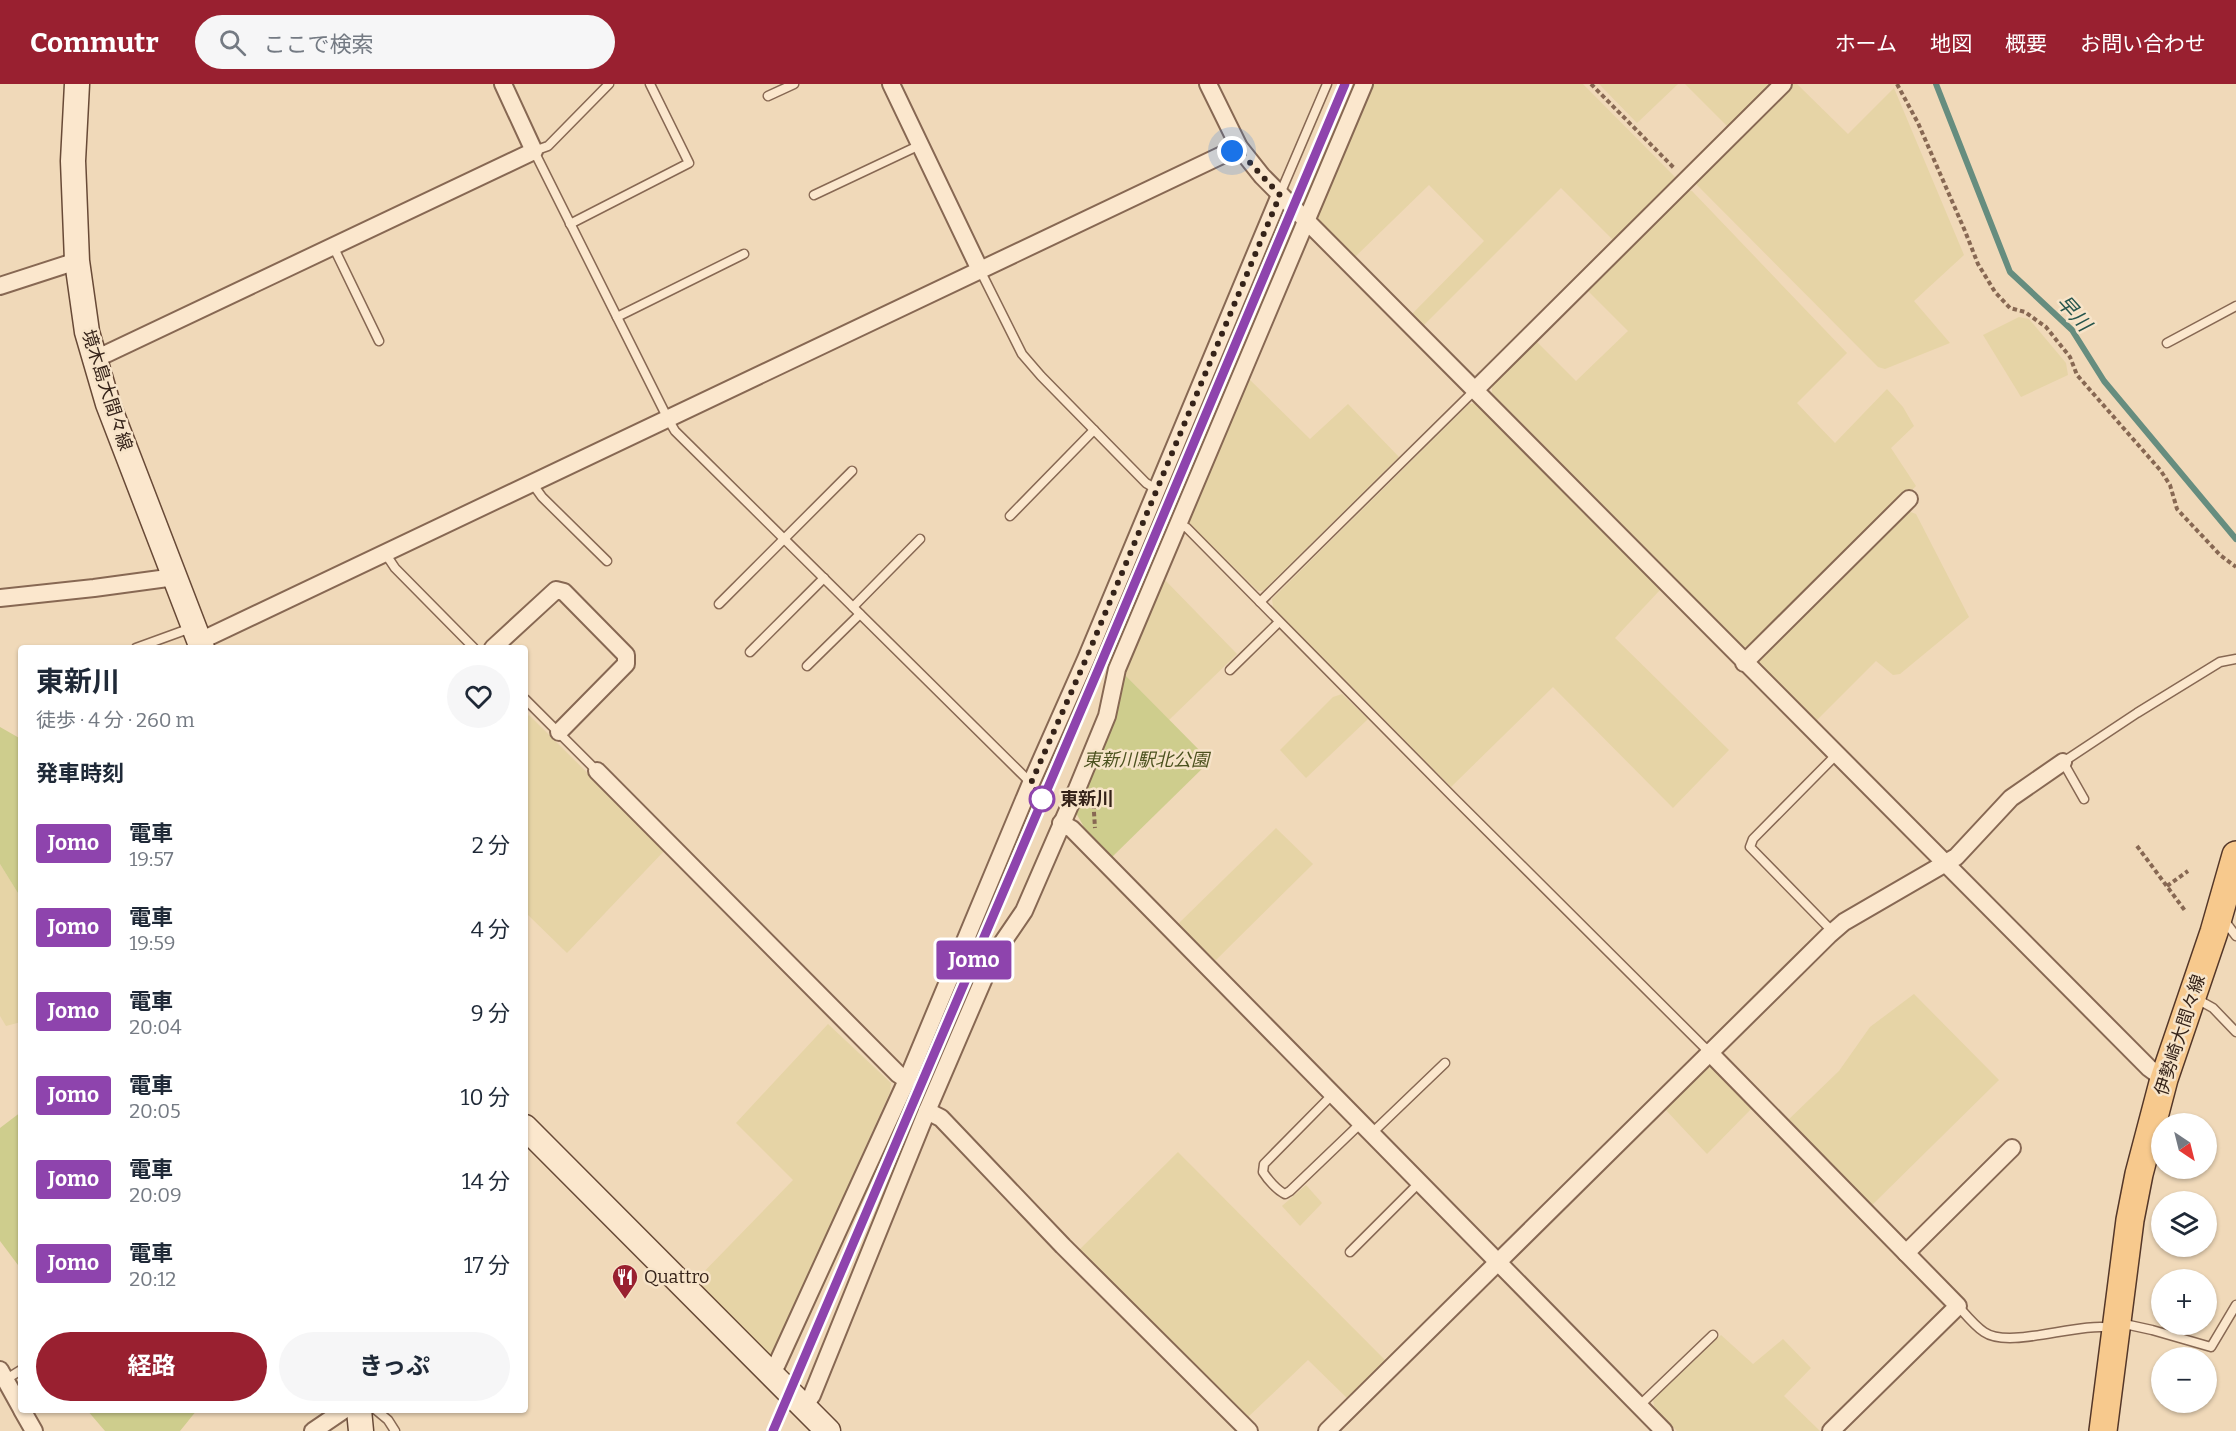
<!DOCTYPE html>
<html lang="ja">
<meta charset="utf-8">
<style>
:root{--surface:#fff;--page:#f6f6f7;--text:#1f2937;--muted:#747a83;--accent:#992030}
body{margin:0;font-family:Bitter,"Noto Sans JP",serif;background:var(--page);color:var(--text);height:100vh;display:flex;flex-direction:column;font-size:22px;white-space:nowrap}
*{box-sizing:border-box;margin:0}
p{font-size:20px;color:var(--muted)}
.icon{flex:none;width:33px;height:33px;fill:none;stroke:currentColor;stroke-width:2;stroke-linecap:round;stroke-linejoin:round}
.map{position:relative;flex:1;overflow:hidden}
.panel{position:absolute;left:18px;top:561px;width:510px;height:768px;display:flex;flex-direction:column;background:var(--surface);border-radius:6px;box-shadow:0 2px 4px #0004}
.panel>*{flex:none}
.badge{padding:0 12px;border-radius:4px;font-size:21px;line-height:39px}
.needle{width:39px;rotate:145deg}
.controls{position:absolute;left:2151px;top:1029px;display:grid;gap:12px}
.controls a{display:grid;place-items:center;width:66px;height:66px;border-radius:50%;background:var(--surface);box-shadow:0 2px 4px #0004;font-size:30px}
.you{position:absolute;width:30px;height:30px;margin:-15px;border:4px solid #fff;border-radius:50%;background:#1a73e8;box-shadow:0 0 0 9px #1a73e833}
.map>.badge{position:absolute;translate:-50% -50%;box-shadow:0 0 0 3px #fff}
h2{padding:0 18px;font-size:22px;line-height:54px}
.round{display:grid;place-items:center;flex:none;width:63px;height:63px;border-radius:32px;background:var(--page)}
.head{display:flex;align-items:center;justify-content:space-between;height:102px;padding:0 18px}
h1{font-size:28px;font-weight:700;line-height:45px}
.cta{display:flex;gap:12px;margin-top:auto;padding:12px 18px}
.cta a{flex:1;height:69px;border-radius:36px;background:var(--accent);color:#fff;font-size:24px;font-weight:700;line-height:69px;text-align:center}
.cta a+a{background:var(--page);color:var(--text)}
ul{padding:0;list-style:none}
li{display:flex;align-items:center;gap:18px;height:84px;padding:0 18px}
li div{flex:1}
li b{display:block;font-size:22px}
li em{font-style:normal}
li .badge{min-width:66px;font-weight:700;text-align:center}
header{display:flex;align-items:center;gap:36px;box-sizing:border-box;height:84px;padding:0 30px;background:var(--accent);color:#fff}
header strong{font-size:28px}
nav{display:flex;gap:33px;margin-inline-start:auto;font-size:21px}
.search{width:420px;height:54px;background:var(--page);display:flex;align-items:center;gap:15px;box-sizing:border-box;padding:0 21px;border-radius:33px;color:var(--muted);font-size:22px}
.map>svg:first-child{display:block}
.farmland{fill:#e6d4a6}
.green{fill:#cecd8d}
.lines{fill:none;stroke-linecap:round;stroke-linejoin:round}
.stream{stroke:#668d7f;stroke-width:6}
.lane-casing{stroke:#876853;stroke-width:11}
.street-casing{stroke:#876853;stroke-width:20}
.secondary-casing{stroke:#684a37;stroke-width:27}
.primary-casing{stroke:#543729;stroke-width:30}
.path{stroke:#876853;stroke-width:4;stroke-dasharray:4.5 3;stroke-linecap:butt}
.lane{stroke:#fbe7cd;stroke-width:8}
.street{stroke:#fbe7cd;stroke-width:16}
.secondary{stroke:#fbe7cd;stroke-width:24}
.primary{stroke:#f7c98d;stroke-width:27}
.rail{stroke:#352319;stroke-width:4.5;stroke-dasharray:10 10;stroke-linecap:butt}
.line-casing{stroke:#fff;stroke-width:14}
.line{stroke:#8e44ad;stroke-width:9}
.walk{stroke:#352319;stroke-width:6;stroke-dasharray:0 10.8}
.stop-dot{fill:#fff;stroke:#8e44ad;stroke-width:3}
.labels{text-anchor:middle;stroke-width:5;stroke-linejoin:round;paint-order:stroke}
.street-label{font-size:18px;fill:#352319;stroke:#f7e4c9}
.park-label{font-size:18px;font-style:italic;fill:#4c521f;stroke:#f7e4c9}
.stop-label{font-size:18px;font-weight:bold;fill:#352319;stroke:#f7e4c9;text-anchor:start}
.poi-label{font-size:18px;fill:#352319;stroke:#f7e4c9;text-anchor:start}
.water-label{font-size:20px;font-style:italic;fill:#27564d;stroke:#f7e4c9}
</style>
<header>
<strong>Commutr</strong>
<div class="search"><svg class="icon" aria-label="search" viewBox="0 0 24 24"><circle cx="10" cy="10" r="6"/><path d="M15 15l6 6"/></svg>ここで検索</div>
<nav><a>ホーム</a><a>地図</a><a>概要</a><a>お問い合わせ</a></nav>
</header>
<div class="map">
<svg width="2236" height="1347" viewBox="0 0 2236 1347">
<rect width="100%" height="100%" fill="#f0d9b9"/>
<!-- farmland -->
<g class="farmland">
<path d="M1370,0H1583L1675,93L1676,97L1614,157L1561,104L1423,242L1412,230L1484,157L1429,101L1355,173L1322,140L1317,132Z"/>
<path d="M1599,0H1678L1637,39Z"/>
<path d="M1685,0H1774L1730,45Z"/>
<path d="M1793,0H1797L1848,50L1894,4L1964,171L1914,217L1950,259L1885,285L1878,283L1696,100L1695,96Z"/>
<path d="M1687,106L1692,107L1847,269L1797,319L1813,336L1835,359L1887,305L1903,323L1914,342L1891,364L1916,402L1756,559L1744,563L1492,309V299L1536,257L1576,297L1628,247L1586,205Z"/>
<path d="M2019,233L2029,235L2066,279L2068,291L2021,313L1983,251Z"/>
<path d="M1247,293L1310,355L1348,320L1399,373L1263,507H1258L1189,439L1187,435Z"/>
<path d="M1475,319L1660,506L1615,554L1729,666L1673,724L1553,603L1451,703L1273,523L1272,515L1469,320Z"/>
<path d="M1908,427L1916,430L1969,533L1900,590L1893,591L1876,577L1815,638L1758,581L1759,571Z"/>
<path d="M1162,493L1237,570L1169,636L1122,588Z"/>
<path d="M1342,610L1368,635L1306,694L1280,666L1333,613Z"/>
<path d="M529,631L665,766L567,869L525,828V635Z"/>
<path d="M1276,744L1313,780L1216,876H1210L1177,841Z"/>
<path d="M0,780L21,814V938L6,942L0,932Z"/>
<path d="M1914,910L1999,996L1869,1124L1785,1039L1839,987L1870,943Z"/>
<path d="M828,940L891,999L890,1008L772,1271L766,1269L695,1197L793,1096L736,1039Z"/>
<path d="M1708,979L1753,1023L1707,1070L1664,1024Z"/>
<path d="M1178,1068L1387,1278L1349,1316L1308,1276L1246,1335L1078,1167Z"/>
<path d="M1306,1101L1322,1119L1300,1142L1282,1122Z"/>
<path d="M1721,1251L1753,1280L1783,1255L1811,1284L1784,1312L1820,1347H1677L1655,1326L1653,1316Z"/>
</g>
<!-- green -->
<g class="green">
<path d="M1122,588L1210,677L1111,774L1085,745L1075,727Z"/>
<path d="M0,643L21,655V814L0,780Z"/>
<path d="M21,1028V1185L0,1157V1044Z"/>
<path d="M87,1326H197L180,1347H105Z"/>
</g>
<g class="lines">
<!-- stream -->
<path class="stream" d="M1936,0L2010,188L2072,246L2104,297L2236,455"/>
<!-- lane casing -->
<g class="lane-casing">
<g id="lane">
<path d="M609,0L548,62L534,67L668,335L675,347L1031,699"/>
<path d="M768,12L794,0"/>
<path d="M1280,110L1327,0"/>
<path d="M814,111L920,61"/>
<path d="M570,140L689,79L650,0"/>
<path d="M333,162L379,257"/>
<path d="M980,186L1022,270L1041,292L1146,399L1156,405"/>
<path d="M617,233L744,170"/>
<path d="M2167,259L2236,222"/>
<path d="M532,399L542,413L607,477"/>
<path d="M1010,432L1094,346"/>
<path d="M1178,439L1187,444L1453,713L1709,968"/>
<path d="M385,469L395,484L474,564"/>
<path d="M1260,518L1475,306"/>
<path d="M719,520L852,387"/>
<path d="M853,523L920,455"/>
<path d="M136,564L191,544"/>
<path d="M750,568L824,494"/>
<path d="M807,582L860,530"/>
<path d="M1230,586L1279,538"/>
<path d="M525,615L597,687"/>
<path d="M2084,715L2063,678L2137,629L2220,578L2236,575"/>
<path d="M2222,837L2227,840L2236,852"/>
<path d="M1833,848L1750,763L1753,755L1836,671"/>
<path d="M2195,914L2213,924L2236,948"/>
<path d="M1333,1010L1264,1080L1263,1088C1268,1096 1277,1106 1285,1110L1290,1107L1361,1039"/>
<path d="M1372,1049L1445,979"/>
<path d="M1350,1168L1419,1099"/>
<path d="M1958,1222C1966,1231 1975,1242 1984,1248C2010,1266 2079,1237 2113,1244"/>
<path d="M2120,1239L2152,1246L2211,1263L2236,1221"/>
<path d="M5,1296L21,1286"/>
<path d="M1639,1322L1713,1251"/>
<path d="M376,1326L388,1336L395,1347"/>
</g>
</g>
<!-- street casing -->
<g class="street-casing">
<g id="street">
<path d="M891,0L980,186"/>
<path d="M1208,0L1239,63L1262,92L2149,984L2164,995"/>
<path d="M0,202L77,177"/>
<path d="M94,274L106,270L534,67L503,0"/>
<path d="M1475,306L1783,0"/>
<path d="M0,514L94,504L175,493"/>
<path d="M200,557L1239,63"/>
<path d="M493,564L556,506L564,508L626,571V580L559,648"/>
<path d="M1744,579L1909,415"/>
<path d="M597,687L898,990L907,996"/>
<path d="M1061,739L1072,745L1664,1347"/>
<path d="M1709,968L1958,1222L1831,1347"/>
<path d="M927,1027L941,1034L1063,1162L1249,1347"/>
<path d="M1906,1169L2012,1064"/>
<path d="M0,1286L21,1324"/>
<path d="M770,1289L777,1280L907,996L1031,699L1086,575L1280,111"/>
<path d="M804,1322L812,1311L927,1027L994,871L1024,827L1077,705L1107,632L1117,585L1364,0"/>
<path d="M22,1326L34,1347"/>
<path d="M313,1347L344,1326"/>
<path d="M1327,1347L1829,851L1844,838L1956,773L2011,714L2063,678"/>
</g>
</g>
<!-- secondary casing -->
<g class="secondary-casing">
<g id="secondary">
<path d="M77,0L73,77L77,177L87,248L108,320L202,564"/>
<path d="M525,1043L828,1347"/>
<path d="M359,1326L361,1347"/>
</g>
</g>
<!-- primary casing -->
<g class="primary-casing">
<path id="primary" d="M2103,1347L2130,1136L2139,1090L2164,995L2214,848L2236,771"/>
</g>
<!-- path -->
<g class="path">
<path d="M1591,0L1675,85"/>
<path d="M1897,0L1918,39L1965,147L1978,180L1995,208L2010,224L2025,228L2046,243L2070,273L2077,291L2161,387L2170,401L2177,425L2220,471L2236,483"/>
<path d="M1093,713L1095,744"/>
<path d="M2137,762L2186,828"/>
<path d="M2167,802L2188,787"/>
</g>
<!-- lane -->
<use href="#lane" class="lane"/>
<!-- street -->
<use href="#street" class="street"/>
<!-- secondary -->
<use href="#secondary" class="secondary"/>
<!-- primary -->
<use href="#primary" class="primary"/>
<!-- rail -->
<path class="rail" d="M773,1347L1099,584L1345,0"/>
</g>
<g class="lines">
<!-- line casing -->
<g class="line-casing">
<path id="line" d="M773,1347L1099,584L1345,0"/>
</g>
<!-- line -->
<use href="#line" class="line"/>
<!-- walk -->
<path class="walk" d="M1042,715L1031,699L1086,575L1280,111L1251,80L1239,63L1232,67"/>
</g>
<!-- icons -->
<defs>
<g id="restaurant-pin" transform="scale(1.35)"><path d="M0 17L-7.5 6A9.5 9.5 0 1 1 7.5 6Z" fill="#992030" stroke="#f7e4c9"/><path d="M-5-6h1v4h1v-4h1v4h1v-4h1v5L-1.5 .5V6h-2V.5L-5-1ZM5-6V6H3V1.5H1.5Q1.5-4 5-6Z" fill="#fff"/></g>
</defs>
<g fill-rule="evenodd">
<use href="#restaurant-pin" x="625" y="1193"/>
</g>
<!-- markers -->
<circle class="stop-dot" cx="1042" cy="715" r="12"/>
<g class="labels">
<!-- street labels -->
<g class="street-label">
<text transform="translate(107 306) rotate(72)" y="6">境木島大間々線</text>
<text transform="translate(2180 951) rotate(-72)" y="6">伊勢崎大間々線</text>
</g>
<!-- park labels -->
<g class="park-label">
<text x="1146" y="682">東新川駅北公園</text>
</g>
<!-- stop labels -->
<g class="stop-label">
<text x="1060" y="721">東新川</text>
</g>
<!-- poi labels -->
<g class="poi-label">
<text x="644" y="1199">Quattro</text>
</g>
<!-- water labels -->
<g class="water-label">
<text transform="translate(2074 229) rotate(48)" y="7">早川</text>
</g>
</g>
</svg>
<div class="controls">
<a><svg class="needle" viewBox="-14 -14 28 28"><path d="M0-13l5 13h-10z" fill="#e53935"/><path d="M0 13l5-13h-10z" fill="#747a83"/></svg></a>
<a><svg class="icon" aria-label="layers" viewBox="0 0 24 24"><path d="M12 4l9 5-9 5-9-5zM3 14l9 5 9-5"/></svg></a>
<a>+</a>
<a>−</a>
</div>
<div class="you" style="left:1232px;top:67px"></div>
<b class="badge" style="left:974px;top:876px;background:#8e44ad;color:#fff">Jomo</b>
<section class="panel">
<div class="head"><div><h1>東新川</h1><p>徒歩 · 4 分 · 260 m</p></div><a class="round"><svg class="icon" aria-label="heart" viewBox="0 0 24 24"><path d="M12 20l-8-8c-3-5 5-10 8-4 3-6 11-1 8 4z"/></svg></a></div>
<h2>発車時刻</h2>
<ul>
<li><span class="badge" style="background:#8e44ad;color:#fff">Jomo</span><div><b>電車</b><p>19:57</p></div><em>2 分</em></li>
<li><span class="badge" style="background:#8e44ad;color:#fff">Jomo</span><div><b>電車</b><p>19:59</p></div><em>4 分</em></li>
<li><span class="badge" style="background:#8e44ad;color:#fff">Jomo</span><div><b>電車</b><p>20:04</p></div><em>9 分</em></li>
<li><span class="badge" style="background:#8e44ad;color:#fff">Jomo</span><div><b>電車</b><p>20:05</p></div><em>10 分</em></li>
<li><span class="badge" style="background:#8e44ad;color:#fff">Jomo</span><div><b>電車</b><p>20:09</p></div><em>14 分</em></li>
<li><span class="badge" style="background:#8e44ad;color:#fff">Jomo</span><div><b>電車</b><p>20:12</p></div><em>17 分</em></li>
</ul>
<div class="cta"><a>経路</a><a>きっぷ</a></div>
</section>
</div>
